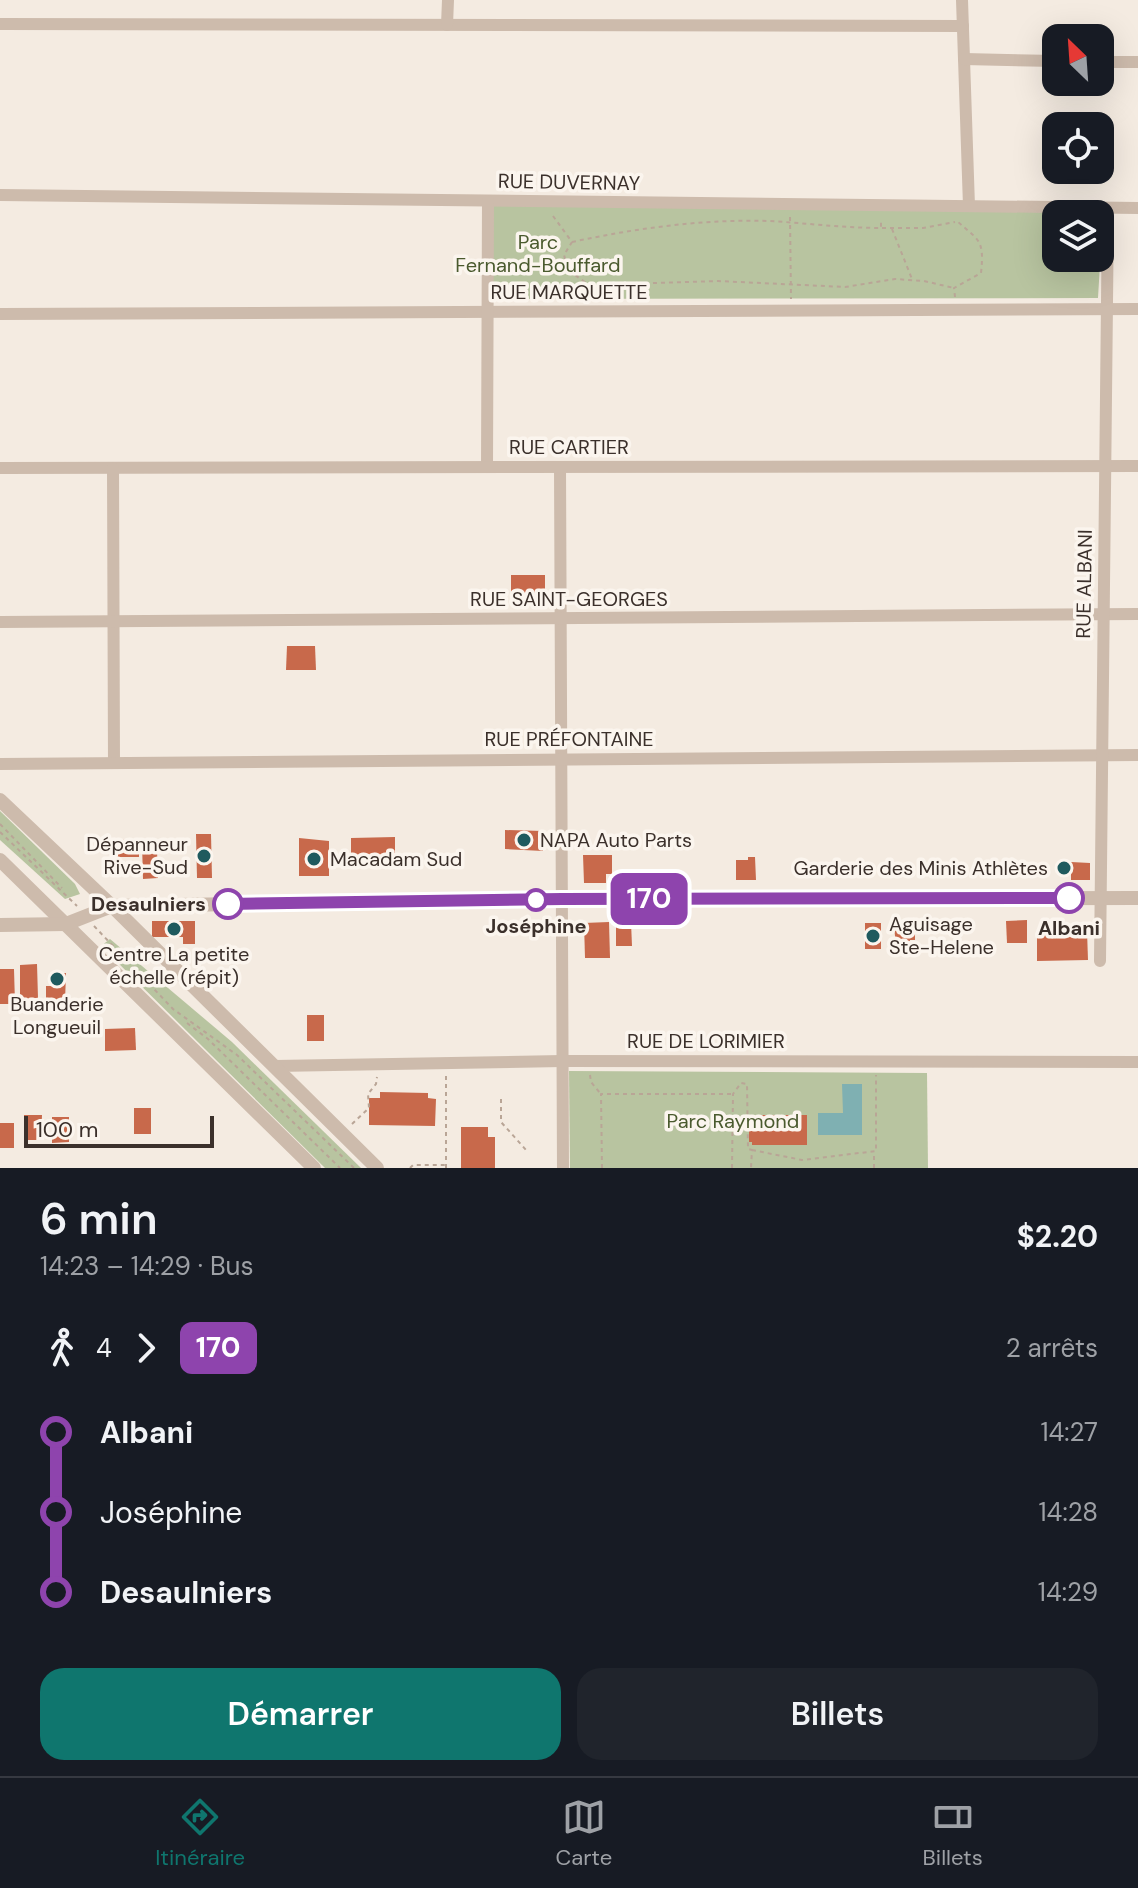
<!DOCTYPE html>
<html lang="fr">
<meta charset="utf-8">
<style>
:root{--surface:#171b24;--page:#20242c;--text:#f1f3f6;--muted:#9ea1a6;--line:#363941;--accent:#0f766e}
body{margin:0;font-family:"DM Sans",sans-serif;background:var(--page);color:var(--text);height:100vh;display:flex;flex-direction:column;font-size:30px;white-space:nowrap}
*{box-sizing:border-box;margin:0}
p{font-size:26px;color:var(--muted)}
.icon{flex:none;width:44px;height:44px;fill:none;stroke:currentColor;stroke-width:2;stroke-linecap:round;stroke-linejoin:round}
.map{position:relative;height:1168px;overflow:hidden}
.details{display:flex;flex-direction:column;background:var(--surface);flex:1}
.details>*{flex:none}
.badge{padding:0 16px;border-radius:12px;font-size:28px;line-height:52px}
.needle{width:52px;rotate:335deg}
.controls{position:absolute;left:1042px;top:24px;display:grid;gap:16px}
.controls a{display:grid;place-items:center;width:72px;height:72px;border-radius:16px;background:var(--surface);box-shadow:0 8px 32px #0002;font-size:40px}
.scale{position:absolute;left:24px;bottom:20px;width:190px;box-sizing:border-box;padding-left:8px;border:4px solid #3b302b;border-top:0;font-size:22px;line-height:28px;white-space:nowrap;color:#3b302b;-webkit-text-stroke:6px #fbf5ee;paint-order:stroke}
.map>.badge{position:absolute;translate:-50% -50%;box-shadow:0 0 0 4px #fff}
.legs{display:flex;align-items:center;gap:12px;height:88px;padding:0 40px;font-size:26px}
.legs p{margin-inline-start:auto}
.overview{display:flex;align-items:center;justify-content:space-between;height:136px;padding:0 40px}
h1{font-size:44px;font-weight:600;line-height:60px}
.primary-button{display:flex;gap:16px;margin-top:auto;padding:16px 40px}
.primary-button a{flex:1;height:92px;border-radius:24px;background:var(--accent);color:#fff;font-size:32px;font-weight:600;line-height:92px;text-align:center}
.primary-button a+a{background:var(--page);color:var(--text)}
ul{padding:0 40px;list-style:none}
li{display:flex;align-items:center;gap:28px;height:80px;font-size:30px}
li i{display:grid;place-items:center;width:12px;height:100%;margin:0 10px;background:currentColor}
li i::after{content:'';width:20px;height:20px;margin:-10px;border:6px solid;border-radius:50%;background:var(--surface)}
li p{margin-inline-start:auto}
li:first-child i{background:linear-gradient(#0000 50%,currentColor 0)}
li:last-child i{background:linear-gradient(currentColor 50%,#0000 0)}
.dock{display:flex;justify-content:space-around;align-items:center;height:112px;border-top:2px solid var(--line);background:var(--surface);font-size:22px;color:var(--muted)}
.dock a{display:grid;justify-items:center;gap:4px}
.dock .selected{color:var(--accent)}
.map>svg:first-child{display:block}
.green{fill:#b8c4a0;fill-rule:evenodd}
.water{fill:#7fb0b2}
.building{fill:#c8694b}
.lines{fill:none;stroke-linecap:round;stroke-linejoin:round}
.path{stroke:#b9a596;stroke-width:2;stroke-dasharray:4 4;stroke-linecap:butt}
.minor{stroke:#cdbbac;stroke-width:12}
.tertiary{stroke:#cdbbac;stroke-width:14}
.line-1-casing{stroke:#fff;stroke-width:18}
.line-1{stroke:#8e44ad;stroke-width:12}
.poi-dot{fill:#1f5a5e;stroke:#fbf5ee;stroke-width:3}
.stop-1-dot{fill:#fff;stroke:#8e44ad;stroke-width:4}
.labels{text-anchor:middle;stroke-width:7;stroke-linejoin:round;paint-order:stroke}
.street-label{font-size:20px;fill:#3b302b;stroke:#fbf5ee}
.park-label{font-size:20px;fill:#4a5a2e;stroke:#fbf5ee}
.poi-label{font-size:20px;fill:#3b302b;stroke:#fbf5ee;text-anchor:start}
.stop-label{font-size:20px;font-weight:bold;fill:#3b302b;stroke:#fbf5ee}
</style>
<div class="map">
<svg width="1138" height="1168" viewBox="0 0 1138 1168">
<rect width="100%" height="100%" fill="#f4ebe1"/>
<!-- green -->
<g class="green">
<path d="M492,205L1103,213L1098,298L489,299ZM1056,214H1100V258H1056Z"/>
<path d="M0,811L75,884L80,894L65,899L0,840Z"/>
<path d="M110,939L232,1042L361,1168H325L101,946Z"/>
<path d="M569,1071L927,1073L928,1168H570Z"/>
</g>
<!-- water -->
<path class="water" d="M842,1084H862V1135H818V1113H843Z"/>
<!-- building -->
<g class="building">
<rect x="511" y="575" width="34" height="27"/>
<path d="M287,646H315L316,670H286Z"/>
<path d="M505,830L543,831V851L505,849Z"/>
<path d="M196,834H211L212,878H197Z"/>
<path d="M395,837V856L351,857V838Z"/>
<path d="M299,838L329,841V876H299Z"/>
<path d="M139,839V857H113V840Z"/>
<path d="M152,842V850H157L158,878L143,879L142,843Z"/>
<path d="M583,855H612V874H606V883H584Z"/>
<path d="M748,857H755L756,880H736V860H748Z"/>
<path d="M1071,862L1090,863V880H1071Z"/>
<path d="M1027,920V943H1007L1006,921Z"/>
<path d="M152,921H195V944H183V937H152Z"/>
<path d="M609,922L610,958H585L584,923Z"/>
<path d="M616,922H631L632,946H616Z"/>
<rect x="865" y="923" width="16" height="26"/>
<path d="M894,924H908V928H915V940H910V945H906L905,948H896Z"/>
<path d="M1087,931L1088,960L1037,961V932Z"/>
<path d="M37,964L38,998H30V1004H20V965Z"/>
<path d="M0,969H14L15,1004H0Z"/>
<path d="M52,973H66L65,1002L46,1001V986H52Z"/>
<rect x="307" y="1015" width="17" height="26"/>
<path d="M135,1028L136,1050L105,1051V1029Z"/>
<path d="M380,1092L428,1093V1098L436,1099L435,1126L369,1125V1098H380Z"/>
<rect x="134" y="1108" width="17" height="26"/>
<path d="M24,1115H42L41,1140H24Z"/>
<path d="M749,1115H807V1145H752V1142H749Z"/>
<path d="M52,1117H69V1142L52,1143Z"/>
<rect x="0" y="1123" width="14" height="25"/>
<path d="M461,1127H488V1137H495V1168H461Z"/>
</g>
<g class="lines">
<!-- path -->
<g class="path">
<path d="M553,216L572,242L564,255L568,270L589,285L580,300"/>
<path d="M790,217L791,299"/>
<path d="M882,228H923L955,222"/>
<path d="M892,229L912,279"/>
<path d="M572,242C637,228 703,219 769,221C806,223 843,228 881,228V220"/>
<path d="M589,285L718,281L845,287L895,279L924,281L954,288"/>
<path d="M955,297L954,288L981,273C985,237 977,240 956,220"/>
<path d="M0,824L62,888"/>
<path d="M0,832L77,906"/>
<path d="M94,926L173,1009L237,1055L354,1168"/>
<path d="M187,1023L208,1039L340,1168"/>
<path d="M590,1075L591,1082L600,1093"/>
<path d="M501,1099V1122L527,1151"/>
<path d="M352,1124L369,1108L368,1094L376,1084L377,1077"/>
<path d="M752,1150L802,1160L876,1151V1075"/>
<path d="M410,1168L413,1165H445"/>
<path d="M446,1168V1076"/>
<path d="M602,1168L601,1094H733"/>
<path d="M732,1168L733,1094L741,1083L747,1084L748,1149L752,1150L751,1168"/>
<path d="M874,1168V1153"/>
</g>
<!-- minor -->
<g class="minor">
<path d="M962,0L969,206"/>
<path d="M0,24L963,26"/>
<path d="M447,25L448,0"/>
<path d="M964,59L1056,61"/>
<path d="M1100,62H1138"/>
<path d="M0,195L1138,208"/>
<path d="M0,314L1138,309"/>
<path d="M487,467L488,201"/>
<path d="M560,467L563,1168"/>
<path d="M0,468L1138,466"/>
<path d="M113,468L114,763"/>
<path d="M0,622L1138,614"/>
<path d="M0,764L1138,755"/>
<path d="M1100,961L1108,208"/>
<path d="M275,1066L562,1061L1138,1062"/>
</g>
<!-- tertiary -->
<g class="tertiary">
<path d="M0,800L112,906L377,1168"/>
<path d="M0,860L314,1168"/>
<path d="M0,925L66,924L112,906L562,899L1138,898"/>
</g>
</g>
<g class="lines">
<!-- line-1 casing -->
<g class="line-1-casing">
<path id="line-1" d="M228,904L562,899L1069,898"/>
</g>
<!-- line-1 -->
<use href="#line-1" class="line-1"/>
</g>
<!-- markers -->
<g class="poi-dot">
<circle cx="524" cy="840" r="8"/>
<circle cx="204" cy="856" r="8"/>
<circle cx="314" cy="859" r="8"/>
<circle cx="1064" cy="868" r="8"/>
<circle cx="174" cy="929" r="8"/>
<circle cx="873" cy="936" r="8"/>
<circle cx="57" cy="979" r="8"/>
</g>
<g class="stop-1-dot">
<circle cx="1069" cy="898" r="14"/>
<circle cx="536" cy="900" r="10"/>
<circle cx="228" cy="904" r="14"/>
</g>
<g class="labels">
<!-- street labels -->
<g class="street-label">
<text transform="translate(569 182) rotate(1)" y="7">RUE DUVERNAY</text>
<text x="569" y="299">RUE MARQUETTE</text>
<text x="569" y="454">RUE CARTIER</text>
<text transform="translate(1084 584) rotate(-89)" y="7">RUE ALBANI</text>
<text x="569" y="606">RUE SAINT-GEORGES</text>
<text x="569" y="746">RUE PRÉFONTAINE</text>
<text x="706" y="1048">RUE DE LORIMIER</text>
</g>
<!-- park labels -->
<g class="park-label">
<text x="538" y="249">Parc<tspan x="538" dy="23">Fernand-Bouffard</tspan></text>
<text x="733" y="1128">Parc Raymond</text>
</g>
<!-- poi labels -->
<g class="poi-label">
<text x="540" y="847">NAPA Auto Parts</text>
<text x="188" y="851" text-anchor="end">Dépanneur<tspan x="188" dy="23">Rive-Sud</tspan></text>
<text x="330" y="866">Macadam Sud</text>
<text x="1048" y="875" text-anchor="end">Garderie des Minis Athlètes</text>
<text x="889" y="931">Aguisage<tspan x="889" dy="23">Ste-Helene</tspan></text>
<text x="174" y="961" text-anchor="middle">Centre La petite<tspan x="174" dy="23">échelle (répit)</tspan></text>
<text x="57" y="1011" text-anchor="middle">Buanderie<tspan x="57" dy="23">Longueuil</tspan></text>
</g>
<!-- stop labels -->
<g class="stop-label">
<text x="206" y="911" text-anchor="end">Desaulniers</text>
<text x="536" y="933">Joséphine</text>
<text x="1069" y="935">Albani</text>
</g>
</g>
</svg>
<div class="controls">
<a><svg class="needle" viewBox="-14 -14 28 28"><path d="M0-13l5 13h-10z" fill="#e53935"/><path d="M0 13l5-13h-10z" fill="#9ea1a6"/></svg></a>
<a><svg class="icon" aria-label="locate" viewBox="0 0 24 24"><circle cx="12" cy="12" r="6"/><path d="M12 2v4M12 18v4M2 12h4M18 12h4"/></svg></a>
<a><svg class="icon" aria-label="layers" viewBox="0 0 24 24"><path d="M12 4l9 5-9 5-9-5zM3 14l9 5 9-5"/></svg></a>
</div>
<div class="scale">100 m</div>
<b class="badge" style="left:649px;top:899px;background:#8e44ad;color:#fff">170</b>
</div>
<section class="details">
<div class="overview"><div><h1>6 min</h1><p>14:23 – 14:29 · Bus</p></div><b>$2.20</b></div>
<div class="legs"><svg class="icon" aria-label="walk" viewBox="0 0 24 24"><circle cx="13" cy="4" r="2"/><path d="M13 8l-2 6 4 7M11 14l-3 7M7 12l3-4h3l4 4"/></svg>4<svg class="icon" aria-label="forward" viewBox="0 0 24 24"><path d="M9 5l7 7-7 7"/></svg><b class="badge" style="background:#8e44ad;color:#fff">170</b><p>2 arrêts</p></div>
<ul>
<li><i style="color:#8e44ad"></i><b>Albani</b><p>14:27</p></li>
<li><i style="color:#8e44ad"></i><span>Joséphine</span><p>14:28</p></li>
<li><i style="color:#8e44ad"></i><b>Desaulniers</b><p>14:29</p></li>
</ul>
<div class="primary-button"><a>Démarrer</a><a>Billets</a></div>
</section>
<nav class="dock">
<a class="selected"><svg class="icon" aria-label="directions" viewBox="0 0 24 24"><path d="M12 3l9 9-9 9-9-9zM9 14v-3h6M13 9l2 2-2 2"/></svg>Itinéraire</a>
<a><svg class="icon" aria-label="map" viewBox="0 0 24 24"><path d="M3 6l6-2 6 2 6-2v14l-6 2-6-2-6 2zM9 4v14M15 6v14"/></svg>Carte</a>
<a><svg class="icon" aria-label="tickets" viewBox="0 0 24 24"><path d="M3 7h18v10H3zM15 7v10"/></svg>Billets</a>
</nav>
